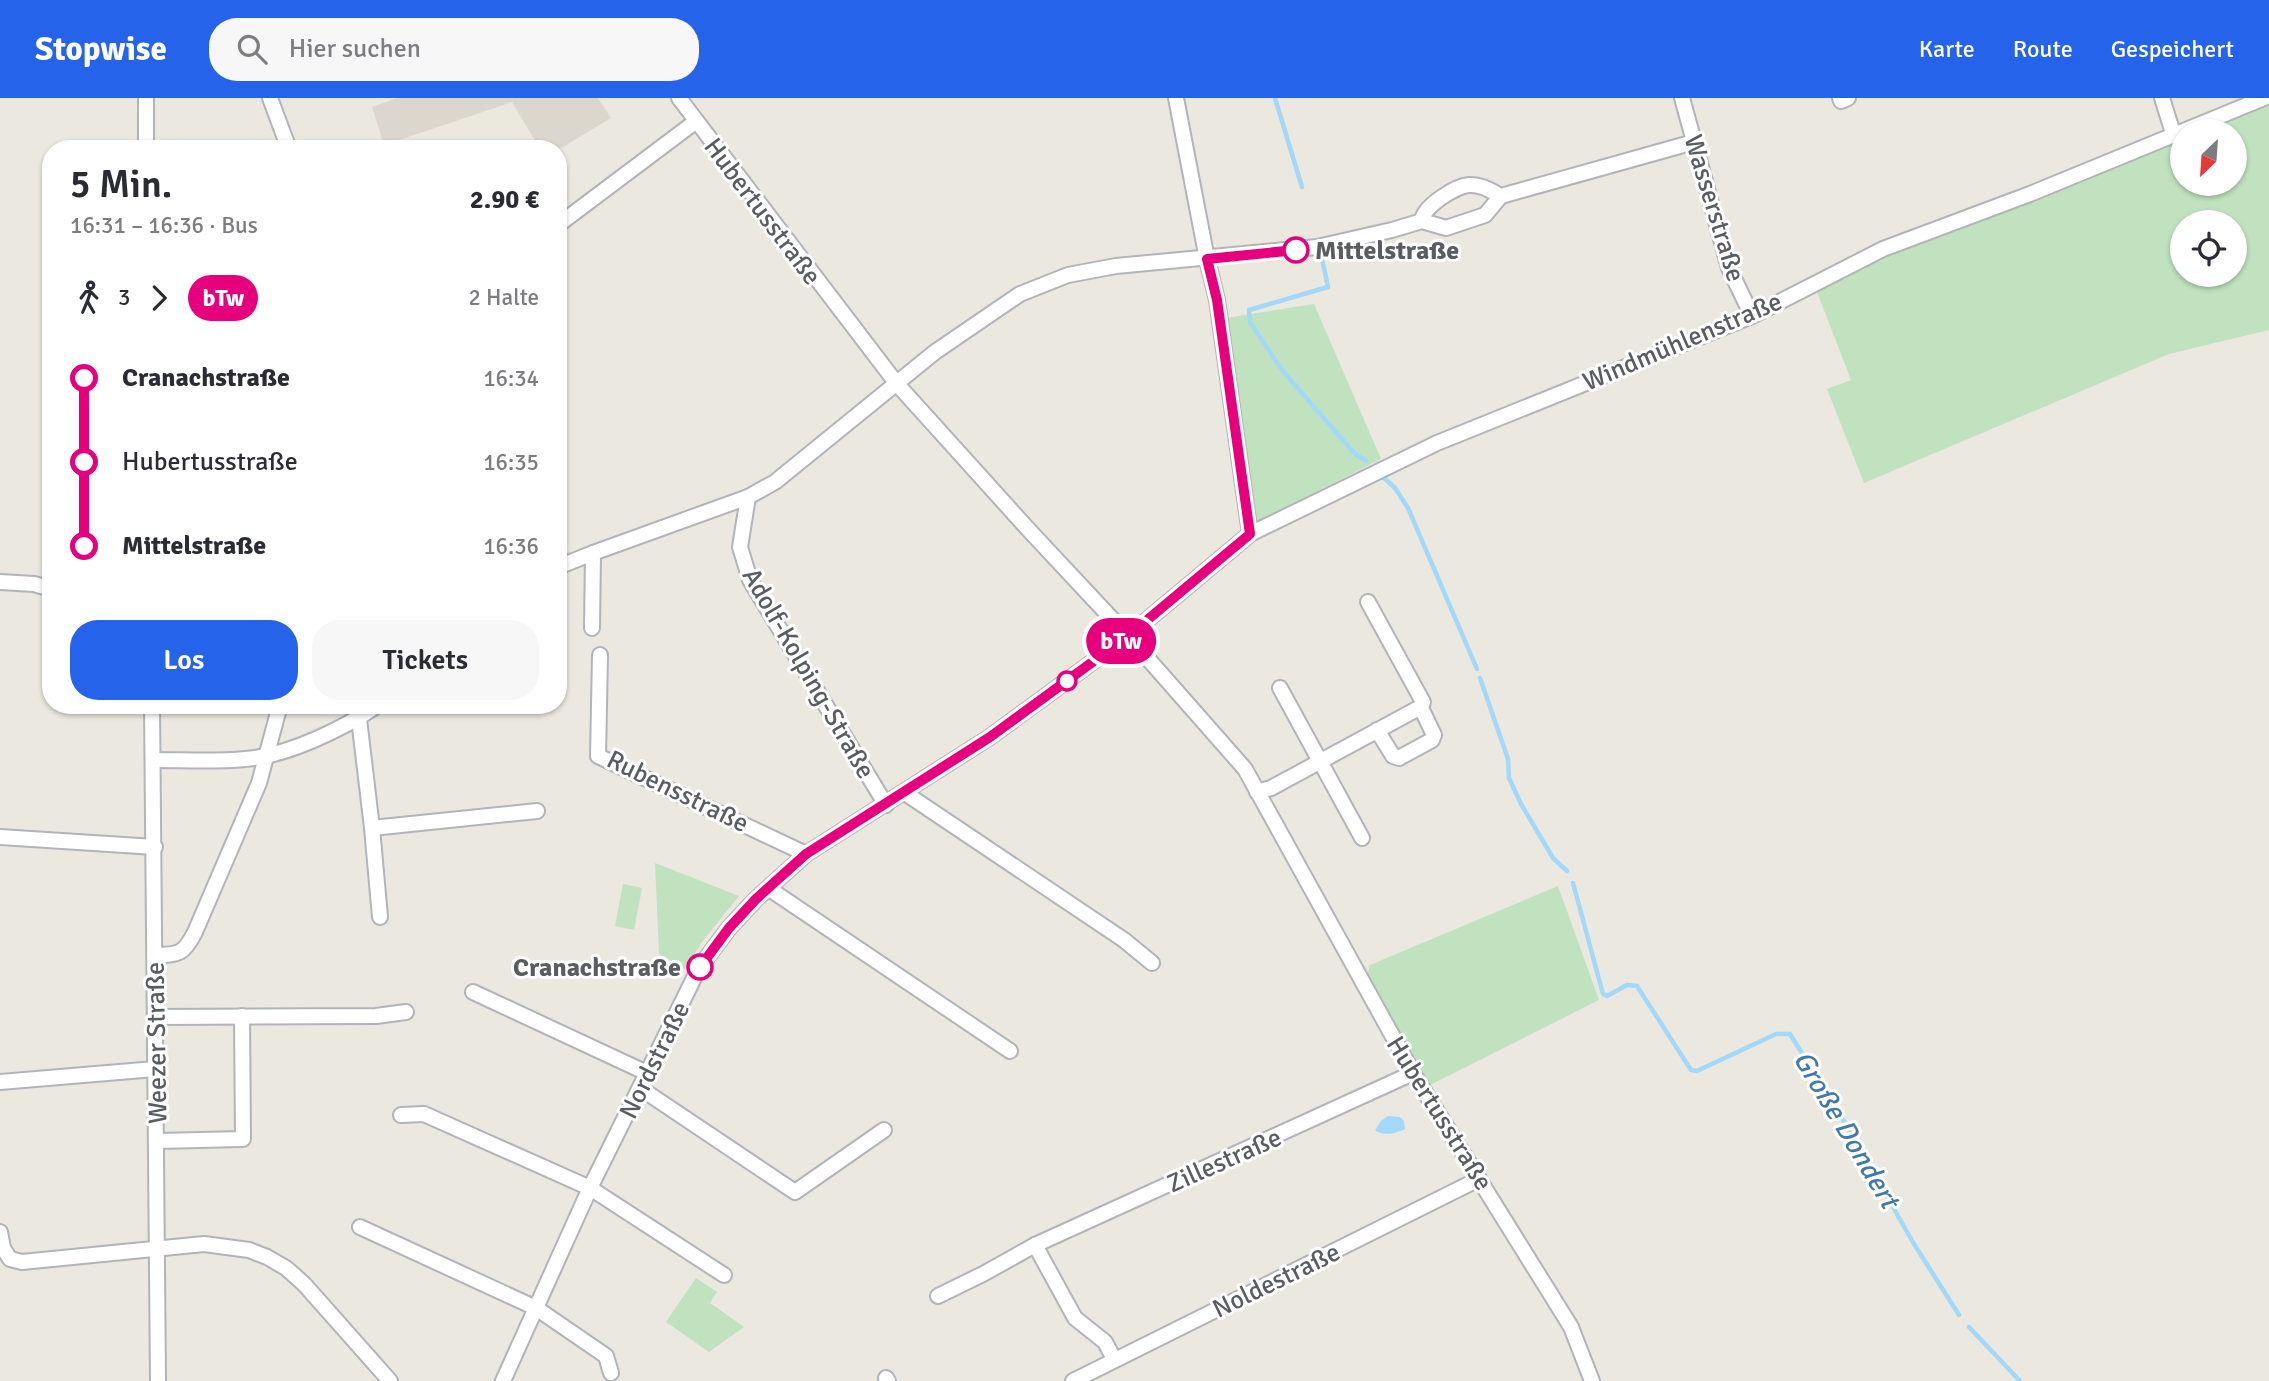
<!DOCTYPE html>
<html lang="de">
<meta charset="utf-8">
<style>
:root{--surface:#fff;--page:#f7f7f7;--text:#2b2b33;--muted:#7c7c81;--accent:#2563eb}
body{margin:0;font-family:Signika,sans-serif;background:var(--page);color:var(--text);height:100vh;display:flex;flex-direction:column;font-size:26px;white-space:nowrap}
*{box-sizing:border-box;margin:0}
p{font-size:23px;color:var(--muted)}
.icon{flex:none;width:38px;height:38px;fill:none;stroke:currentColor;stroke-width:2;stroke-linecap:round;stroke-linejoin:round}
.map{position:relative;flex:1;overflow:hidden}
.drawer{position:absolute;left:42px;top:42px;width:525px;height:574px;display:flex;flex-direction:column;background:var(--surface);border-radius:28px;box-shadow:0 2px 5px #0004}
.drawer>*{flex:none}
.badge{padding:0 14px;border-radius:23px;font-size:24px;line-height:46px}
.needle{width:46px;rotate:205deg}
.controls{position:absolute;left:2170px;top:21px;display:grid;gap:14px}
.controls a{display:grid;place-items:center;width:77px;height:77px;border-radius:50%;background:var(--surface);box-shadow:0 2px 5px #0004;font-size:35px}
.map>.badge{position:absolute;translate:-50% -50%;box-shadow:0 0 0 4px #fff}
.legs{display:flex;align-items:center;gap:10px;height:77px;padding:0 28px;font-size:23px}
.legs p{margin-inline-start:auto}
.headline{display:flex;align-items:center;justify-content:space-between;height:119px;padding:0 28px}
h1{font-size:38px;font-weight:600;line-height:52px}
.primary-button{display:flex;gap:14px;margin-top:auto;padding:14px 28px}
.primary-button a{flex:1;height:80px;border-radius:28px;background:var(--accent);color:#fff;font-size:28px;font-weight:600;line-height:80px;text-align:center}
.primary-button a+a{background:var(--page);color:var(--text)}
ul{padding:0 28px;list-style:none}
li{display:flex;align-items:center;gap:24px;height:84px;font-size:26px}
li i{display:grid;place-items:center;width:10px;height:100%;margin:0 9px;background:currentColor}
li i::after{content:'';width:18px;height:18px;margin:-9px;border:5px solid;border-radius:50%;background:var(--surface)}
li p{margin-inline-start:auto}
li:first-child i{background:linear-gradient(#0000 50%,currentColor 0)}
li:last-child i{background:linear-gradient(currentColor 50%,#0000 0)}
header{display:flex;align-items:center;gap:42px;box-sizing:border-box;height:98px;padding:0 35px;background:var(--accent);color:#fff}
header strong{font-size:33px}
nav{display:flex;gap:38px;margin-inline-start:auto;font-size:24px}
.search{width:490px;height:63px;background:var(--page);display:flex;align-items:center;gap:18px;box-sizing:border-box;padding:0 24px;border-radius:28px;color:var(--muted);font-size:26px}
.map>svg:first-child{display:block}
.education{fill:#dbd7cf}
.green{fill:#c0e2be;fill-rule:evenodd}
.water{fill:#a2d8f9}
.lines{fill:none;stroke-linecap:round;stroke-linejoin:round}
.stream{stroke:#a2d8f9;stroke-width:4.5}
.minor-casing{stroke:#b1b4b8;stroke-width:18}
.minor{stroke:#fff;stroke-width:14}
.line-1-casing{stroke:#fff;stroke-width:16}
.line-1{stroke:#e6007e;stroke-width:10}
.stop-1-dot{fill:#fff;stroke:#e6007e;stroke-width:3.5}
.labels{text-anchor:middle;stroke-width:6;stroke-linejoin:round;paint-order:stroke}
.street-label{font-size:26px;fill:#595d61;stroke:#fff}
.stop-label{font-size:26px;font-weight:bold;fill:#595d61;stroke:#fff;text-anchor:start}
.water-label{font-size:28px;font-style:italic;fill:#4279a9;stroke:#fff}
</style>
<header>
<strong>Stopwise</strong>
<div class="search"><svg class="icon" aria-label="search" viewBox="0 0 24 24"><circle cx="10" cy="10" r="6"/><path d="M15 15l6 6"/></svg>Hier suchen</div>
<nav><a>Karte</a><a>Route</a><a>Gespeichert</a></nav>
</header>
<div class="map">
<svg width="2269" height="1283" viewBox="0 0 2269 1283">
<rect width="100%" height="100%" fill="#ebe8e0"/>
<!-- education -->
<path class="education" d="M397,0H598L611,20L558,52L540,51L512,4L384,47L372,9Z"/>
<!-- green -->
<g class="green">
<path d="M2264,0H2269V232L2169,256L1864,385L1827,291L1851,282L1817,194L1883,150L2030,96ZM2182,33H2235V86H2182ZM2182,124H2235V177H2182Z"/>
<path d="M1314,206L1381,361L1253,426L1226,220Z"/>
<path d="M655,765L739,798L702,844L685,871L659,856Z"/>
<path d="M623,786L642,790L634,832L615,828Z"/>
<path d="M1558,788L1599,902L1428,988L1367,878L1370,867Z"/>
<path d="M696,1180L717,1194L710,1205L744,1229L709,1254L666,1224Z"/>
</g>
<!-- water -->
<path class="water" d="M1388,1018L1400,1019L1404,1023L1405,1031C1397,1035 1383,1039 1375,1032L1381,1023Z"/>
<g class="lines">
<!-- stream -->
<g class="stream">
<path d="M1275,0L1302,89"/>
<path d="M1321,156L1328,189L1249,212L1250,224L1282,272L1355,356L1366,363"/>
<path d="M1383,379L1395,390L1408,410L1477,571"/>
<path d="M1480,580L1508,661L1509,680L1521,706L1553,760L1567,773"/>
<path d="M1573,785L1603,896L1607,898L1627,887L1637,888L1691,972L1697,973L1776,936H1790L1842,1020L1914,1146L1959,1217"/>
<path d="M1969,1229L2020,1283"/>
</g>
<!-- minor casing -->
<g class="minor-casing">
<g id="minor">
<path d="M146,0V51"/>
<path d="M270,0L289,51"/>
<path d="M679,0L897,286L1027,430L1128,538L1245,671L1413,975L1571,1229L1592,1283"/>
<path d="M1176,0L1207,161L1217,202L1250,436"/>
<path d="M1682,0L1729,170L1752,218"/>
<path d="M1840,0L1841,3L1848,0"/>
<path d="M2162,0L2173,35"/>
<path d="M1422,123C1423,108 1456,88 1469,87C1481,86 1491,93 1501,98"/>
<path d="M558,127L695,24"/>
<path d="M748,399L740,449L750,482L886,707"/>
<path d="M558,469L593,455L748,399L775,384L935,254L1020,196L1068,177L1116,168L1317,149L1392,132L1422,123L1446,130L1485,117L1501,98L1694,44"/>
<path d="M0,484L34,486L51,491"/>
<path d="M1368,504L1423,604L1420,612"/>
<path d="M592,530L593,455"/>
<path d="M600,557L598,658L806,756"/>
<path d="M1280,590L1362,740"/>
<path d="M152,607L158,1283"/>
<path d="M359,621L372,730L537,713"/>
<path d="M153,662C184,662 215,664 245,661C287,658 343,631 378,607"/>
<path d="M1257,694L1271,690L1417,611L1423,614L1434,637L1432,642L1399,660L1393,658L1377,632"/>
<path d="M905,695L1124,842L1152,865"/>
<path d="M372,730L380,819"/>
<path d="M0,739L155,749"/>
<path d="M768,790L1010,953"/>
<path d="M155,857C179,857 184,856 195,834L259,685L280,607"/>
<path d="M473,894L647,975"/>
<path d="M155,919L376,918L406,914"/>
<path d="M0,984L155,971"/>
<path d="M640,990L795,1094L884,1032"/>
<path d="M401,1017L424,1016L590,1090L724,1177"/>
<path d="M157,1043L243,1041L242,918"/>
<path d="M360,1129L536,1210L606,1258L611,1275"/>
<path d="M0,1134L3,1150L10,1161L22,1164L204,1146L249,1152L267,1159L286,1170L304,1186L390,1283"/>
<path d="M1035,1147L1075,1220L1105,1244L1114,1261"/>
<path d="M938,1198L983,1176L1035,1147L1413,975"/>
<path d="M886,1280L888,1283"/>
<path d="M503,1283L590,1090L699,870L729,830L756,801L806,756L990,639L1128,538L1250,436L1437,345L1752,218L1883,151L2030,96L2264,0"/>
<path d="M1073,1283L1479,1081"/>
</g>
</g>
<!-- minor -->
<use href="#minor" class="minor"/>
</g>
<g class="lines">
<!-- line-1 casing -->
<g class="line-1-casing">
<path id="line-1" d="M700,869L729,830L756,801L806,756L990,639L1128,538L1250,436L1217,202L1207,161L1296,152"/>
</g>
<!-- line-1 -->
<use href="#line-1" class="line-1"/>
</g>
<!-- markers -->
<g class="stop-1-dot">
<circle cx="1296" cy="152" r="12"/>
<circle cx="1067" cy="583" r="9"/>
<circle cx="700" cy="869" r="12"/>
</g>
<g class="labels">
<!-- street labels -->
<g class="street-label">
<text transform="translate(1715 110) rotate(73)" y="9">Wasserstraße</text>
<text transform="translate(763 113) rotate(53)" y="9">Hubertusstraße</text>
<text transform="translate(1682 243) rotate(-23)" y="9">Windmühlenstraße</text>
<text transform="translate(809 575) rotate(60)" y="9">Adolf-Kolping-Straße</text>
<text transform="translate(678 693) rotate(26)" y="9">Rubensstraße</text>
<text transform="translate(156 945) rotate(-91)" y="9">Weezer Straße</text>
<text transform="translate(654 962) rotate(-64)" y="9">Nordstraße</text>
<text transform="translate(1440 1015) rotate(58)" y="9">Hubertusstraße</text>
<text transform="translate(1224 1062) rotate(-24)" y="9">Zillestraße</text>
<text transform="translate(1276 1182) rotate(-26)" y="9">Noldestraße</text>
</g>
<!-- stop labels -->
<g class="stop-label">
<text x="1315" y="161">Mittelstraße</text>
<text x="681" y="878" text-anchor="end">Cranachstraße</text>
</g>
<!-- water labels -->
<g class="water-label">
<text transform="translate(1847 1031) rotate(59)" y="10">Große Dondert</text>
</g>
</g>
</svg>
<div class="controls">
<a><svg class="needle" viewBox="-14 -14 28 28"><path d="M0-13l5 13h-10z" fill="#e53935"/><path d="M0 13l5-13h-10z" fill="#7c7c81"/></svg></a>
<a><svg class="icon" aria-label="locate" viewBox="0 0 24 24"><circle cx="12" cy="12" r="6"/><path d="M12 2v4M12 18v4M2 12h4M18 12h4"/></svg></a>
</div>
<b class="badge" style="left:1121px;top:543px;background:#e6007e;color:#fff">bTw</b>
<section class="drawer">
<div class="headline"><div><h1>5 Min.</h1><p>16:31 – 16:36 · Bus</p></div><b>2.90 €</b></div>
<div class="legs"><svg class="icon" aria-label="walk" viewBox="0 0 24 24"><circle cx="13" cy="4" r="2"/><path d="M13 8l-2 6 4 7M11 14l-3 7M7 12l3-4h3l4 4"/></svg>3<svg class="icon" aria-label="forward" viewBox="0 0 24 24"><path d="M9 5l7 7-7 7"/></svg><b class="badge" style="background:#e6007e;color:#fff">bTw</b><p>2 Halte</p></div>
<ul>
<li><i style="color:#e6007e"></i><b>Cranachstraße</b><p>16:34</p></li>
<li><i style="color:#e6007e"></i><span>Hubertusstraße</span><p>16:35</p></li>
<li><i style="color:#e6007e"></i><b>Mittelstraße</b><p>16:36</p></li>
</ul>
<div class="primary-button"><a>Los</a><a>Tickets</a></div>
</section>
</div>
